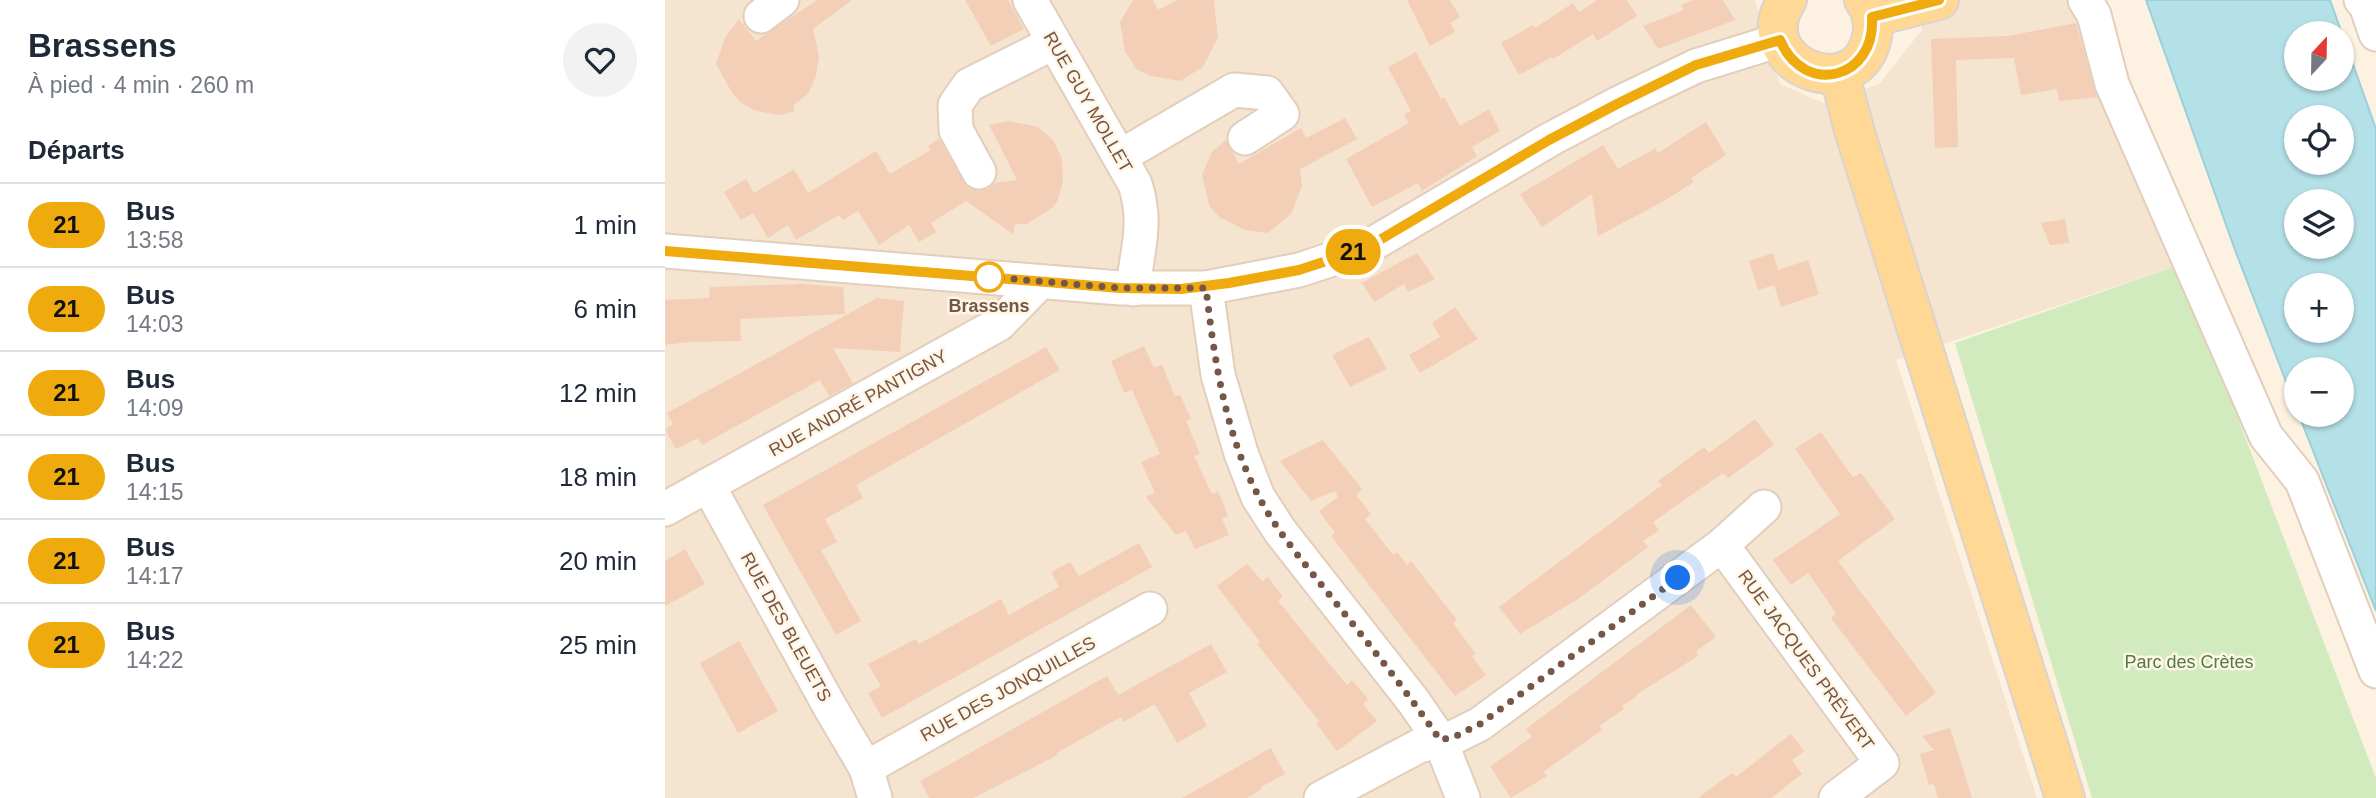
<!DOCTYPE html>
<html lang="fr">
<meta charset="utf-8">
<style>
:root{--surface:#fff;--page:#f2f2f3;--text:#1f2937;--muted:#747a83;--line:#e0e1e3}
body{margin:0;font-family:Helvetica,sans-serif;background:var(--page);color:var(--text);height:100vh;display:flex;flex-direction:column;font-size:26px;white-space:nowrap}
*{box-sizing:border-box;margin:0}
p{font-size:23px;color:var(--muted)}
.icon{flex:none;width:38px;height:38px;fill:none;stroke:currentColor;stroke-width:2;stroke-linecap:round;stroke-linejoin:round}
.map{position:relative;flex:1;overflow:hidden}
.details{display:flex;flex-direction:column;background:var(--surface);width:665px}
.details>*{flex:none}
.badge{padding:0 14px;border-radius:23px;font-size:24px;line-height:46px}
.needle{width:46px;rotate:22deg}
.tools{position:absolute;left:1619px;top:21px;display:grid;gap:14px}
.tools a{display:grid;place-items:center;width:70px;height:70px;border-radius:50%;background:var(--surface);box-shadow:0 2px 5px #0004;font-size:35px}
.you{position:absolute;width:35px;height:35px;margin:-18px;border:5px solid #fff;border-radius:50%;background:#1a73e8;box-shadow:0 0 0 10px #1a73e833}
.map>.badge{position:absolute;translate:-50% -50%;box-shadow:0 0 0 4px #fff}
h2{padding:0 28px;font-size:26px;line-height:63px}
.round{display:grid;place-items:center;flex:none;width:74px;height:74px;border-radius:37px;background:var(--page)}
.overview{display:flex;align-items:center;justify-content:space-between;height:119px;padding:0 28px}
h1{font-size:33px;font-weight:700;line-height:52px}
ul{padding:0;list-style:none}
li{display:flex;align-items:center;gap:21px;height:84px;padding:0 28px;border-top:2px solid var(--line)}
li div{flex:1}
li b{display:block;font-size:26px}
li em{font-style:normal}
li .badge{min-width:77px;font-weight:700;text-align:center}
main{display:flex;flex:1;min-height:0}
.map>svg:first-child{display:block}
.residential{fill:#f5e4cf}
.green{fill:#d1ebbf}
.water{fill:#b4e0e8;stroke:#9ad0da;stroke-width:2;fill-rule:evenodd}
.building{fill:#f4cfb7}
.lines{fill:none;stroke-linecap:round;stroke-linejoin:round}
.minor-casing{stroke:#e2cebc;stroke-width:37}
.major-casing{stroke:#dbd3cf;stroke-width:42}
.minor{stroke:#fff;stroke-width:33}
.major{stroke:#ffd896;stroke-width:38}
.line-casing{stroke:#fff;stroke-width:16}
.line{stroke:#efaa0e;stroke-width:10}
.walk{stroke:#765746;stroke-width:7;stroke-dasharray:0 12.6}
.stop-dot{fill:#fff;stroke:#efaa0e;stroke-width:3.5}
.labels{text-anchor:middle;stroke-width:5;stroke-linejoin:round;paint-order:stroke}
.street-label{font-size:18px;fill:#765746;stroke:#fff6e8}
.stop-label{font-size:18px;font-weight:bold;fill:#765746;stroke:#fff6e8}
.park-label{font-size:18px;fill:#507c3e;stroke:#fff6e8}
</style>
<main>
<section class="details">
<div class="overview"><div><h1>Brassens</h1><p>À pied · 4 min · 260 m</p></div><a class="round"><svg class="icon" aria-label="heart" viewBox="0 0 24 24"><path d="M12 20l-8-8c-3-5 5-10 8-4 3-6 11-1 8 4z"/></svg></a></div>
<h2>Départs</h2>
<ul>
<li><span class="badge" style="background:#efaa0e;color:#111">21</span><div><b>Bus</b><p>13:58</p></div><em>1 min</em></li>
<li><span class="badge" style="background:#efaa0e;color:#111">21</span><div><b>Bus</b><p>14:03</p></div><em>6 min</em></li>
<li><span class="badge" style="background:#efaa0e;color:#111">21</span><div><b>Bus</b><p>14:09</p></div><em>12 min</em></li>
<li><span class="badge" style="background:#efaa0e;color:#111">21</span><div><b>Bus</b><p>14:15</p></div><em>18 min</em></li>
<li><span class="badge" style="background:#efaa0e;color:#111">21</span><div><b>Bus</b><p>14:17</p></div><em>20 min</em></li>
<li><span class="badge" style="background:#efaa0e;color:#111">21</span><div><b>Bus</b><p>14:22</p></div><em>25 min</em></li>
</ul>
</section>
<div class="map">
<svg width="1711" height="798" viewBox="0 0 1711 798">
<rect width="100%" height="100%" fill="#fdf2e1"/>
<!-- residential -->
<path class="residential" d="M0,0H1090L1115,84L1158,103L1214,84L1257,30L1249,0H1403L1412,7L1514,265L1231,360L1372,798H0Z"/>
<!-- green -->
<path class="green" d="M1514,265L1711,778V798H1427L1290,343Z"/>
<!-- water -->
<path class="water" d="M1481,0H1665L1711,129V611L1634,415H1676V369H1631V407L1570,250ZM1631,33H1676V79H1631ZM1631,117H1676V163H1631ZM1631,201H1676V247H1631ZM1631,285H1676V331H1631Z"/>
<!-- building -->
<g class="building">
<path d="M152,0H187L148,29L154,56L151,76L143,94L128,105L130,111L116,115L91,111L75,102L66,91L51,64L61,36L74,19L91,41Z"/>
<path d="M300,0H343L359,29L326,46Z"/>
<path d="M468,0H488L493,10L513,0H549L553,37L538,67L515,81L486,76L471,69L460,51L455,22Z"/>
<path d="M742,0H785L795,17L785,23L790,32L765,46Z"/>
<path d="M932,0H962L972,16L932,41L928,34L888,59L887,57L854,75L836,43L868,25L870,28L908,3L914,12Z"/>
<path d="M1028,0H1058L1070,20L993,49L978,26L1019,10L1016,5Z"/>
<path d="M1411,23L1432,97L1394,101L1392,89L1356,95L1349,58L1291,60L1293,147L1270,148L1266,39L1343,36Z"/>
<path d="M751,52L776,99L779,97L795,126L824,109L835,131L807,147L812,156L757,191L753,183L707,207L681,159L744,123L739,115L746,111L723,67Z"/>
<path d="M680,118L692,139L635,169L637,186L626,214L603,233L580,230L554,217L544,205L537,175L547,152L561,140L574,164L636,128L641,138Z"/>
<path d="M344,121L373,127L389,141L397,159L398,180L393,200L387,208L362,224H350L348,234L301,201L266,223L271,232L254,242L244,225L214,245L193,211L178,220L174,215L131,240L123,225L103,238L88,213L76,220L59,192L81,179L89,193L129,169L143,193L211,151L225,174L266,150L263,146L274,139L303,188L313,191L323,189L330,183L352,180L324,125Z"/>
<path d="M1041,122L1061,155L1026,178L1029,182L999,201L933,236L927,194L877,227L855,194L938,145L953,169L991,148L993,153Z"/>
<path d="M1400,219L1404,243L1385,245L1376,223Z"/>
<path d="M752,253L770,279L743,292L739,284L709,302L697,283Z"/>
<path d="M1108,253L1113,270L1143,260L1154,294L1116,307L1109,285L1093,290L1084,261Z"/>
<path d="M137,284L178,287L180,314L75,319L76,341L23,342L0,345V300L44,298L45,287Z"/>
<path d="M212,298L239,301L235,352L168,348L188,383L164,396L155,380L37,445L33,438L11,449L0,430L8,424L2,413Z"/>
<path d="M790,307L813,339L755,373L744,355L775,337L767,323Z"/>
<path d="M704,337L722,369L685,387L667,355Z"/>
<path d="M479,346L489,368L497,365L510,396L515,395L526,419L521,421L535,454L529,456L547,494L553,491L563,516L557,519L564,535L530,549L521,531L511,535L481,497L490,493L476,462L495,454L467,390L459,393L446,361Z"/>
<path d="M381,347L395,370L191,485L198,498L160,519L172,542L156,550L196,621L171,635L98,505Z"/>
<path d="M1090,419L1109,445L1063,478L1058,473L988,522L994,530L978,541L983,547L913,599L855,634L834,607L997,485L993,481L1039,447L1044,453Z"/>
<path d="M1156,432L1188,477L1196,473L1230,519L1173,561L1271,693L1241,716L1166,618L1171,613L1143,573L1126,585L1108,560L1175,514L1130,449Z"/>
<path d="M658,440L697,489L691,495L706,514L700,519L728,555L732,552L742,565L746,561L792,620L788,623L811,654L807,656L821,675L790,696L666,536L670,533L654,511L673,497L670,491L646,501L615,461Z"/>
<path d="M474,543L487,567L217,718L203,693L216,686L203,664L251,639L254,644L336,599L344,615L394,587L386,572L405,562L414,576Z"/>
<path d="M20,549L40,584L0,606V561Z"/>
<path d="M582,564L597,581L603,577L618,597L613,601L640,634L682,685L687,680L703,699L698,704L712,721L672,751L651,723L654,721L592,644L595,642L552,586Z"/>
<path d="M1026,605L1051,637L1031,651L1033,656L972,694V696L957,706L959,709L934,726L937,730L878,772L882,776L846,798L825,766L867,737L861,729Z"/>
<path d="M74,641L113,711L73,733L35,663Z"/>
<path d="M546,644L562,672L524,693L542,726L512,743L491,706L488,705L458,722L456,717L391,753L393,755L308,798H264L255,781L442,676L453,695Z"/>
<path d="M1285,728L1290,743L1307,798H1273L1269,784L1264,785L1255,754L1269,750L1257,736Z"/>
<path d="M1126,734L1139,751L1127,760L1137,774L1106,798H1033L1067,773L1071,777Z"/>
<path d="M606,748L620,774L596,787L597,789L582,798H517Z"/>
</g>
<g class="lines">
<!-- minor casing -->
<g class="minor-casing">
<g id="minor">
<path d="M365,0L470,184C483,224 472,249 468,289"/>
<path d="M1420,0L1429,15L1447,84L1601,436L1637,481L1711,671"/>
<path d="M1696,0L1701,5L1711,34"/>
<path d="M96,16L117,0"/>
<path d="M456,156L569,90L602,93L617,114L580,138"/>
<path d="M314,172L291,130L290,105L304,85L388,43"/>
<path d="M0,251L455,288H541L634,270L701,248L884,140L952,104L1031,66L1115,40"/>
<path d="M541,288L553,375L576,453L593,497L615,531L749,702L775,740L798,798"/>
<path d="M43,485L165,707L201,768L210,798"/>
<path d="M0,509L334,324L375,282"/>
<path d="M1057,545L1217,763L1171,798"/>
<path d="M201,768L485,609"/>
<path d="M656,798L754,746L789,737L815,724L1057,545L1099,507"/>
</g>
</g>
<!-- major casing -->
<g class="major-casing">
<g id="major">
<path d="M1122,0C1081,63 1188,107 1206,41C1210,27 1208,12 1199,0"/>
<path d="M1207,17L1274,0"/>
<path d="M1174,73L1190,133L1400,798"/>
</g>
</g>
<!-- minor -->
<use href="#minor" class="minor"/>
<!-- major -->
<use href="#major" class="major"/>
</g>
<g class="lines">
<!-- line casing -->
<g class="line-casing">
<path id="line" d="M0,251L455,288L516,289L564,283L634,270L701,248L884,140L952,104L1031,65L1115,40C1139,97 1211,80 1207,17L1274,0"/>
</g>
<!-- line -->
<use href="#line" class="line"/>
<!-- walk -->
<path class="walk" d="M324,277L455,288H541C549,358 560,434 594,497C611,530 636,559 659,588C699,638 739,687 775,740L789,737L815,724L1013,578"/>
</g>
<!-- markers -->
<circle class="stop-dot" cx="324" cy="277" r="14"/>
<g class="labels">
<!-- street labels -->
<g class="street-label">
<text transform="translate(423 102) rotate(60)" y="6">RUE GUY MOLLET</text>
<text transform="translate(193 403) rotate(-29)" y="6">RUE ANDRÉ PANTIGNY</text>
<text transform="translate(121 627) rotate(61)" y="6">RUE DES BLEUETS</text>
<text transform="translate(1141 660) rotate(54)" y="6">RUE JACQUES PRÉVERT</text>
<text transform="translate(343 689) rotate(-29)" y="6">RUE DES JONQUILLES</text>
</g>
<!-- stop labels -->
<g class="stop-label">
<text x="324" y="312">Brassens</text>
</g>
<!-- park labels -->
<g class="park-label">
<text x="1524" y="668">Parc des Crètes</text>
</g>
</g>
</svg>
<div class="tools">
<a><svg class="needle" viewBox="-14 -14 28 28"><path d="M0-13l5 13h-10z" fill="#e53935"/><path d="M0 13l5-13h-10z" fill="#747a83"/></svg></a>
<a><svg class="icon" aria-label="locate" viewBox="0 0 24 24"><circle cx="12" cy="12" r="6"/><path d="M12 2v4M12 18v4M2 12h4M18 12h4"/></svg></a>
<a><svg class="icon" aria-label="layers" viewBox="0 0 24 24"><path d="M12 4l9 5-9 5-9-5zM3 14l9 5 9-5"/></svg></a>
<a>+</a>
<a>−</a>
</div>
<div class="you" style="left:1013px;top:578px"></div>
<b class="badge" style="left:688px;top:252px;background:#efaa0e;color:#111">21</b>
</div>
</main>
